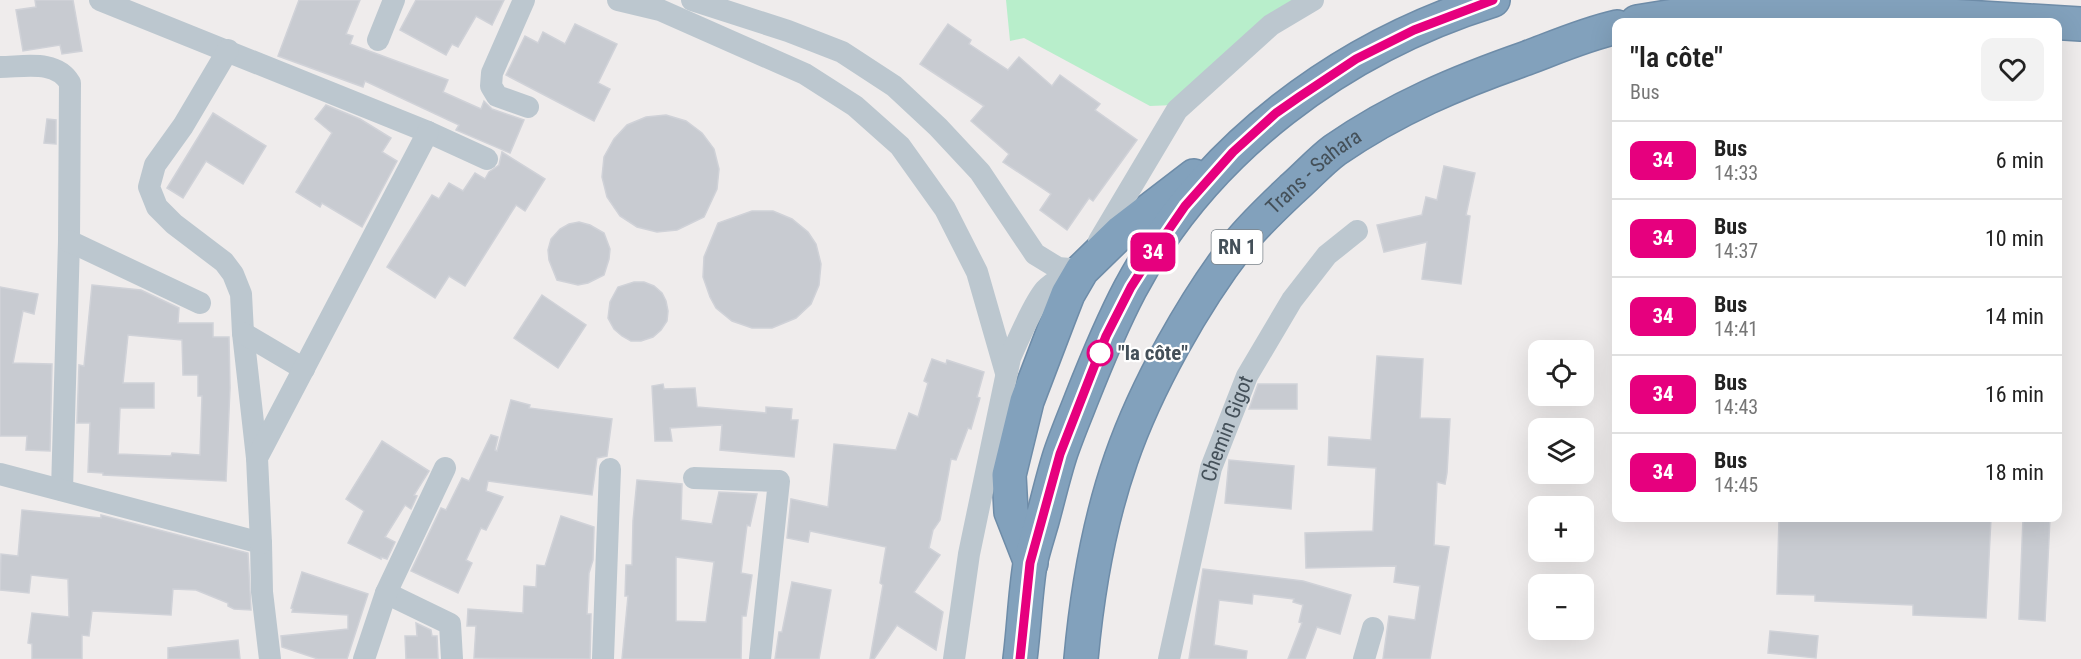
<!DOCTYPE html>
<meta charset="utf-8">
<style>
:root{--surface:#fff;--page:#f2f2f2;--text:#222;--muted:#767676;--line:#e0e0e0}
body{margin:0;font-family:"Roboto Condensed",sans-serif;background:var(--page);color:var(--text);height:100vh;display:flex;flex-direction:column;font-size:22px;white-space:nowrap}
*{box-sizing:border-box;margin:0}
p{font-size:20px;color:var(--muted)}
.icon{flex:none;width:33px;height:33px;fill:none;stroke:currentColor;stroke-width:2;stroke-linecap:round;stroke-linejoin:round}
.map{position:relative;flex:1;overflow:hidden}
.panel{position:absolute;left:1612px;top:18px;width:450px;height:504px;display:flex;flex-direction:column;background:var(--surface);border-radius:12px;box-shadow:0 6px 24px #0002}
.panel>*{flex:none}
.badge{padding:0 12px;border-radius:9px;font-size:21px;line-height:39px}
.buttons{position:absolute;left:1528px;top:340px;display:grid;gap:12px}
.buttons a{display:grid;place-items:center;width:66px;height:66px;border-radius:12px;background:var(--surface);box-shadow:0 6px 24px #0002;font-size:30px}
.map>.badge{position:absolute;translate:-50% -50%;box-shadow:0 0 0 3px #fff}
.round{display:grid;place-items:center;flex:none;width:63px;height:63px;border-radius:12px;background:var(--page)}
.head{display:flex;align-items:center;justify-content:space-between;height:102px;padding:0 18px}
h1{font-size:28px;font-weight:600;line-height:45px}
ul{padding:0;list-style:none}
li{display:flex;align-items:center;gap:18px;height:78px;padding:0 18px;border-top:2px solid var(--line)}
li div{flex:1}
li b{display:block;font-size:22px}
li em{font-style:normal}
li .badge{min-width:66px;font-weight:700;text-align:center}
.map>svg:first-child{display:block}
.green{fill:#b8eecb}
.building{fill:#c8cbd1;stroke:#d0d2d8;stroke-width:1.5;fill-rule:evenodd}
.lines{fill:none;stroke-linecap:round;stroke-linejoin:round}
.highway-casing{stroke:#6e8ca8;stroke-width:36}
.minor{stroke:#bcc7cf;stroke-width:22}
.highway{stroke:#82a1bc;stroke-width:33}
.line-casing{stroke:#fff;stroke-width:14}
.line{stroke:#e6007e;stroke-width:9}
.stop-dot{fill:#fff;stroke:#e6007e;stroke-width:3}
.labels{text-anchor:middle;stroke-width:4.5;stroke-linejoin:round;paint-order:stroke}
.shield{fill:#fff;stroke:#7c848b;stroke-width:1.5}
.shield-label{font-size:20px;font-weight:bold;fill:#445059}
.street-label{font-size:21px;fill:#445059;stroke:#fff}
.stop-label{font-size:21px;font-weight:bold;fill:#445059;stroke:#fff;text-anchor:start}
</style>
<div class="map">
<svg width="2081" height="659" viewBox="0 0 2081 659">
<rect width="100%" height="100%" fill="#efecec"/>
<!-- green -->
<path class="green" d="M1006,0H1293L1174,105L1150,106L1024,38L1010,41Z"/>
<!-- building -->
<g class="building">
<path d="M35,0H73L82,51L62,54L60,45L23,51L16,10L36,7Z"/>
<path d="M299,0H360L346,34L353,36L350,44L448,80L443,92L481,109L484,101L492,109L524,120L510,153L456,130L459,125L365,81L363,87L278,56Z"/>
<path d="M416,0H504L492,25L476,16L458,47L452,44L446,55L400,30Z"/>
<path d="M575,24L617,44L598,83L610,89L594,121L506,75L525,36L538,43L543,32L565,44Z"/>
<path d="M948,24L971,40L969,44L1008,70L1019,57L1052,86L1060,75L1100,104L1095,110L1137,140L1093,201L1089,198L1067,230L1040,210L1051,194L1003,162L1009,154L971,121L984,106L920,64Z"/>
<path d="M326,105L360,119L391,138L382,152L397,161L362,227L322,203L320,207L296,192L332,133L315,119Z"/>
<path d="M213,113L266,146L243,184L206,161L183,198L167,188Z"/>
<path d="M666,115L686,121L702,133L714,149L719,169L717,189L704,217L677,230L657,232L637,227L620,216L607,197L602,177L604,157L614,139L627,125L646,117Z"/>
<path d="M47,119L56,120V144L44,143Z"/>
<path d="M502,152L545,179L525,211L516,205L465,286L449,276L435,298L387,267L432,195L439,199L449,183L463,191L475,173L485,179L489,172L499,165Z"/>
<path d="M1444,166L1475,173L1466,215L1470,216L1461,284L1422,279L1427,242L1384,252L1377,225L1422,215L1426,197L1437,200Z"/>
<path d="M752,211H773L792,219L808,232L816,244L821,264L819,285L811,304L796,318L772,328H752L732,321L716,308L710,297L703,277L704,257L718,223Z"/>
<path d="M579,222L590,225L604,233L610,249L609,259L604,275L588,283L578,285L557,280L549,260L548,250L551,239L560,229L569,224Z"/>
<path d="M634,282H644L654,286L662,293L666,301L668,311L667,321L661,330L653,337L641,341H631L622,336L614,329L608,318L610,302L618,287Z"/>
<path d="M92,285L141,290L179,308L178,323H213V337H229L230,388L226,481L103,475V473L88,472L90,423H77L79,365L84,366ZM128,335L182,340L183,375H198V396H202L200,455L172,453L171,456L118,454L120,408H154V383H123Z"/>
<path d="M0,287L38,294L34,314L23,311L13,363L52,364L50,451L26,450L27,436H0Z"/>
<path d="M542,295L586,325L558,368L514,338Z"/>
<path d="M1377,356L1423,359L1420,418L1450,419L1447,473L1445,484L1437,482L1434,545L1449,547L1430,659H1383L1389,616L1415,620L1420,586L1394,582L1396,566L1306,568L1305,533L1373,531L1376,468L1328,465L1329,437L1371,440Z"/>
<path d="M932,359L946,364L947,360L984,372L977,397L980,398L971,429L968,428L956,460L951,459L940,520L933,530L929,548L940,555L914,592L943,612L936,650L897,625L874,659H870L883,585L880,583L886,547L810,531L808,542L787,538L791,499L828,507L834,444L896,450L909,413L918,417L928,383L924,381Z"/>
<path d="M663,384L664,389L695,388L697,407L766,413V407L792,409L791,420H798L794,457L720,450L722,425L670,428L672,441H655L652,386Z"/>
<path d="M1258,384H1297V409H1249Z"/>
<path d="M511,400L530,405L529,408L612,419L607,456L597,458L592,495L488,481L486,491L503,497L486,530L481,528L466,560L472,563L458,593L411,571L441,508L446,510L462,478L469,481L491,435L498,437L495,450L497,451Z"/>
<path d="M382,441L429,471L414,495L417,496L411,509L405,505L385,537L395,542L387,559L381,557V559L348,543L364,511L346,499Z"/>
<path d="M1229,460L1294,466L1291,509L1225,503Z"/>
<path d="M637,480L682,484L681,520L712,524L719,492L757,494L750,526L747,525L741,573L752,575L746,616H742L741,659H622L628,596H625L626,565H632L633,521ZM676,557L714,562L706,622L676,621Z"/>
<path d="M22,510L101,518V515L248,553L251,610L234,609L228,606V603L196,590L173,589L171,615L92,611L89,636L82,635V659H32V644L28,643L32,613L69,617L68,579L31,575L29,593L0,590L1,554L18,556Z"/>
<path d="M561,516L594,527L593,560L589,573L587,614H591L590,659L474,658L476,626H467L468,609L523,613L524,586L536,587L537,565L545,566Z"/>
<path d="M1779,518H1991L1986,618L1913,615V605L1815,601V595L1777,594Z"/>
<path d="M2023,518H2050L2045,621L2019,619Z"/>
<path d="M1203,569L1303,581L1351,595L1340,634L1317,627L1305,659H1288L1302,623L1299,622L1303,605L1293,602L1294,599L1253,594L1252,604L1219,600L1214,645L1247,651L1246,659H1189Z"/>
<path d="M302,572L368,594L347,659H318L282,647L281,636L348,629V615L292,612L293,609L291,608Z"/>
<path d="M792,582L831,590L819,659H775L779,632H782Z"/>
<path d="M416,623L431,630L432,636H437L438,659H406L405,636H417Z"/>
<path d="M1770,631L1818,636L1816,658L1768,653Z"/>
<path d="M238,640L240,659H168V648Z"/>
</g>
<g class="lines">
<!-- highway casing -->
<g class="highway-casing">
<g id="highway">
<path d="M1637,22L1749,4L2081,24"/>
<path d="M1031,563L1011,512L1009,475L1027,401L1059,317L1068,294L1082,270L1121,232L1194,176"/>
<path d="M1020,659C1024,628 1025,596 1030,564C1033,550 1038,535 1042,521C1048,499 1053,477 1060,455C1066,437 1074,418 1081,400C1096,362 1111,325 1130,289C1205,148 1342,47 1493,0"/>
<path id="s2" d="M1081,659C1087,593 1099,522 1121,459C1146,387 1194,301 1241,241C1256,223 1274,206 1292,189C1306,177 1320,161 1335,150C1396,108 1458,82 1527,58C1556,47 1586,34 1617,27"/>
</g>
</g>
<!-- minor -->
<g class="minor">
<path d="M100,0L428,132L487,159"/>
<path d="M524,0L492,73L491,86L497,96L528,107"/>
<path d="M618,0L660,10L805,74L855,106L900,146L945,209L977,272L1006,373"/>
<path d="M692,0L788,31L842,52L894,86L938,127L980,172L1035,254L1058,268L1081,270"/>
<path d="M378,40L394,0"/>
<path d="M228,50L183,126L155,165L149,187L157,207L174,224L224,262L233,274L241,294L243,333L257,458"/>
<path d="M0,67C24,67 56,59 70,83L69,241L62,490"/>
<path d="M69,241L200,303"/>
<path d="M1099,241L1177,110L1271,25L1313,0"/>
<path d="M243,333L304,369"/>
<path d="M0,474L261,543L262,592L270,659"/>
<path d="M694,478L779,481L760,659"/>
<path d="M261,543L257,458L428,132"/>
<path d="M386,593L450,624L452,659"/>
<path d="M364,659L386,593L445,468"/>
<path d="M603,659L610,469"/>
<path d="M954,659L969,554L1010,358C1018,340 1033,304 1045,290C1055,279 1069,275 1083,270"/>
<path id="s1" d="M1169,659L1211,468L1247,376L1292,300L1327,255L1357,231"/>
<path d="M1364,659L1373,628"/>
</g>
<!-- highway -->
<use href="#highway" class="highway"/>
</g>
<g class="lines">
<!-- line casing -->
<g class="line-casing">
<path id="line" d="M1020,659L1030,563L1060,454L1106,336L1131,287L1154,251L1185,206L1233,152L1276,113L1299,97L1356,59L1414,30L1493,0"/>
</g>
<!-- line -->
<use href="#line" class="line"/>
</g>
<!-- markers -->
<circle class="stop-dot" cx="1100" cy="353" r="12"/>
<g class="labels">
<!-- shield labels -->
<rect class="shield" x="1211.5" y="230" width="51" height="34" rx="4.5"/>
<g class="shield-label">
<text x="1237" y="254">RN 1</text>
</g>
<!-- street labels -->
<g class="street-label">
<text dy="7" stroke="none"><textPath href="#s2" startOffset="555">Trans - Sahara</textPath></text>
<text dy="7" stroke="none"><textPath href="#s1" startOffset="238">Chemin Gigot</textPath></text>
</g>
<!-- stop labels -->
<g class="stop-label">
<text x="1118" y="360">"la côte"</text>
</g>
</g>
</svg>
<div class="buttons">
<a><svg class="icon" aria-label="locate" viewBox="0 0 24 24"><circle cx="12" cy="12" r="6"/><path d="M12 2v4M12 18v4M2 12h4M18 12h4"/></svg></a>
<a><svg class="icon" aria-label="layers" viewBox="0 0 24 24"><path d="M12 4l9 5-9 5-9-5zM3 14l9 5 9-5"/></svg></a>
<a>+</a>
<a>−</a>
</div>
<b class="badge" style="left:1153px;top:252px;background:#e6007e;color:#fff">34</b>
<section class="panel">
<div class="head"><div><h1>&quot;la côte&quot;</h1><p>Bus</p></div><a class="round"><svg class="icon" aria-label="heart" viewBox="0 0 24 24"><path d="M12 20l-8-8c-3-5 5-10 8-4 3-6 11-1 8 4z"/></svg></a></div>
<ul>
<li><span class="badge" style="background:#e6007e;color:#fff">34</span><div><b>Bus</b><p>14:33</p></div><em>6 min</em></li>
<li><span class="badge" style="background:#e6007e;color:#fff">34</span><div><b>Bus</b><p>14:37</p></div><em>10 min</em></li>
<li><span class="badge" style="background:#e6007e;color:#fff">34</span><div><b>Bus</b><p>14:41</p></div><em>14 min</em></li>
<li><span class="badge" style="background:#e6007e;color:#fff">34</span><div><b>Bus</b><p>14:43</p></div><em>16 min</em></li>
<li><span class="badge" style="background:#e6007e;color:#fff">34</span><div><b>Bus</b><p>14:45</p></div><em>18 min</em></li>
</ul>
</section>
</div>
